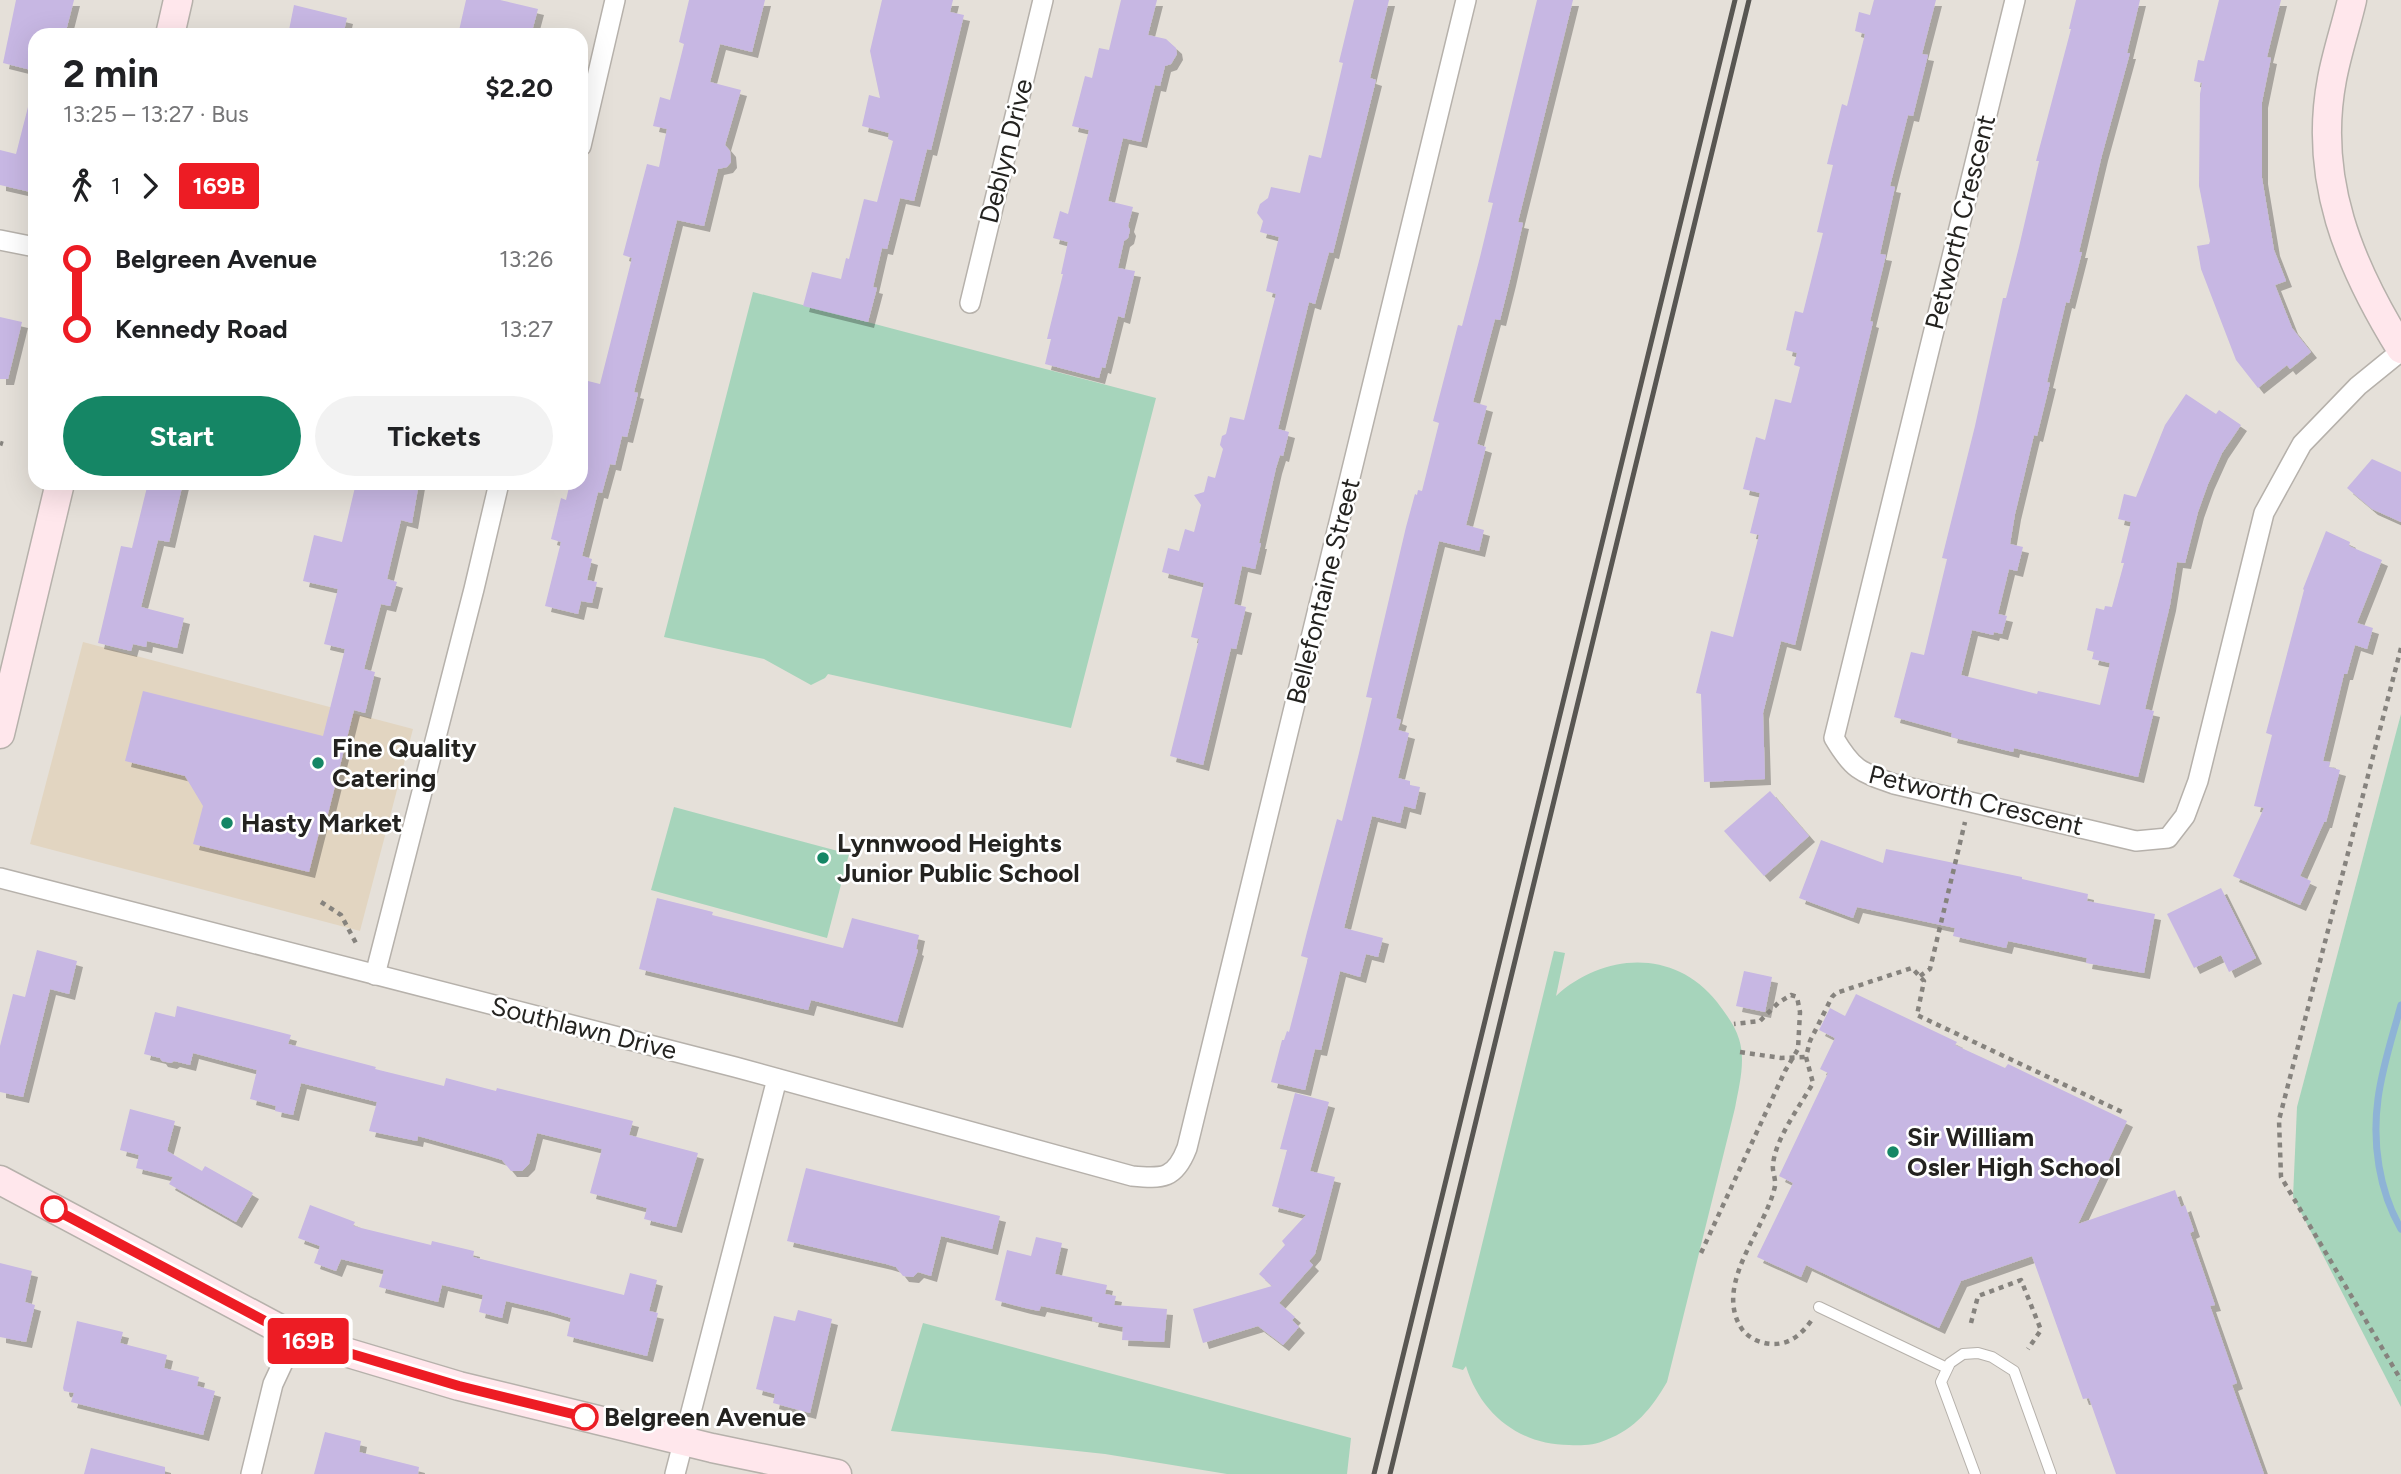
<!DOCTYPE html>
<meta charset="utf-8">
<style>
:root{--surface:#fff;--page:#f2f2f2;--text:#202124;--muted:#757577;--accent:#158665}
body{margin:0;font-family:Figtree,sans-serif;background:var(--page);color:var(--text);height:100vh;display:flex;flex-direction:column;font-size:26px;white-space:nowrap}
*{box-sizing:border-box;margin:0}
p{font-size:23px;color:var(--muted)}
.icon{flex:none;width:38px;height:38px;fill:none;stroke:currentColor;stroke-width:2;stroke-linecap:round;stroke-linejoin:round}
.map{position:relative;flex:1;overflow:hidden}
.side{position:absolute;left:28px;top:28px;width:560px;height:462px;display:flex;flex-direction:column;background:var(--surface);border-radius:21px;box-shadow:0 7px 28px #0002}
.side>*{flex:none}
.badge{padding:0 14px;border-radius:5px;font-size:24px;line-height:46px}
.map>.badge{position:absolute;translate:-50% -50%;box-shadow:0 0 0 4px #fff}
.legs{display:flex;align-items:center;gap:10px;height:77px;padding:0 35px;font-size:23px}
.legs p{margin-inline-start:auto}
.overview{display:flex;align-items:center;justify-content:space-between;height:119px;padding:0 35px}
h1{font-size:38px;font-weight:700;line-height:52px}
.primary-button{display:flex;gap:14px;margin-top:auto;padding:14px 35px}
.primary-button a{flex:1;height:80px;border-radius:42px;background:var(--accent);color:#fff;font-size:28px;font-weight:700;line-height:80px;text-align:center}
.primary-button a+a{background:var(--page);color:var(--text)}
ul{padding:0 35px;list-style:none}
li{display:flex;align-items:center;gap:24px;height:70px;font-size:26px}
li i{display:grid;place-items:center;width:10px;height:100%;margin:0 9px;background:currentColor}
li i::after{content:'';width:18px;height:18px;margin:-9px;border:5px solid;border-radius:50%;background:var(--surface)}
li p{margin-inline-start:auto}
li:first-child i{background:linear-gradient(#0000 50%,currentColor 0)}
li:last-child i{background:linear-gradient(currentColor 50%,#0000 0)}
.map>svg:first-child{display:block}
.commercial{fill:#e2d5c1}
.green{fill:#a6d4bb}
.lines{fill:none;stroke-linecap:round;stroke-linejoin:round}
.stream{stroke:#8eb3d6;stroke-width:7}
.building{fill:#c7b7e3;filter:url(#shadow)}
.lane-casing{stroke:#b6b1ab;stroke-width:12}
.street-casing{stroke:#b6b1ab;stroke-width:22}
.secondary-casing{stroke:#b6b1ab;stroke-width:31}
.path{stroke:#86837e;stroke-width:4.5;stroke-dasharray:5 5;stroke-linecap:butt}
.lane{stroke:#fff;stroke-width:10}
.street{stroke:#fff;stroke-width:19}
.secondary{stroke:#ffe7ec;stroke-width:28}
.rail{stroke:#585652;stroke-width:5}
.line-1-casing{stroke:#fff;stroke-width:16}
.line-1{stroke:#ed1c24;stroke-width:10}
.poi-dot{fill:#158665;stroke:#fff;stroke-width:2.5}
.stop-1-dot{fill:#fff;stroke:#ed1c24;stroke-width:3.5}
.labels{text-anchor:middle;stroke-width:5;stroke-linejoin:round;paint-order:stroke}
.street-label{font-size:26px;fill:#242320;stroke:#fff}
.poi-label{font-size:26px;font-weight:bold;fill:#242320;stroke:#fff;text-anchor:start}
.stop-label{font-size:26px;font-weight:bold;fill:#242320;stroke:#fff;text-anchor:start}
</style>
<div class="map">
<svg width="2401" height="1474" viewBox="0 0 2401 1474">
<defs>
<filter id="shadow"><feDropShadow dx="6" dy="6" stdDeviation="0" flood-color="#0004"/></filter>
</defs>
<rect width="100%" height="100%" fill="#e5e0d9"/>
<!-- commercial -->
<path class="commercial" d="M83,642L413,729L360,931L30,844Z"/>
<!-- green -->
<g class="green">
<path d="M753,292L1156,398L1071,728L828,674L825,678L811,685L764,659L664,637Z"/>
<path d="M2401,714V1407L2293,1197L2297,1107Z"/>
<path d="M674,807L849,854L827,938L651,890Z"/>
<path d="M1554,951L1565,953L1556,996C1603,953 1674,948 1717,1002C1725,1013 1735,1025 1739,1039C1746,1061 1739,1086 1735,1108L1667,1382C1652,1408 1635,1429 1606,1440C1595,1445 1581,1446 1569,1445C1519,1445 1480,1413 1466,1366L1463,1370L1452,1367Z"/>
<path d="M923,1323L1351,1438L1347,1474H1227L1105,1454L891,1431Z"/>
</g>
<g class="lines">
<!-- stream -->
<path class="stream" d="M2401,1005C2393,1035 2382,1067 2378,1099C2372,1143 2379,1191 2401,1229"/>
</g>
<!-- building -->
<g class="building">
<path d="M16,0H74L65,35H35V71L3,63Z"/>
<path d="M466,0H500L538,9L531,35H512L490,30L489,35H458Z"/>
<path d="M689,0H765L752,52L720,44L710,82L741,90L725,145L730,151L731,162L727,167L718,169L704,226L677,220L634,392L638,393L627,437L622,436L615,465L610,464L602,493L598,492L582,556L592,559L587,580L597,582L592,603L581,601L578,614L545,606L561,542L551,539L561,498L566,500L570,483H581V411L588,381L600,384L632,258L623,255L647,164L659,167L667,129L653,126L660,97L670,100L684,44L679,42Z"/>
<path d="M882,0H953L950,12L964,15L931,150L927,149L914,201L900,198L887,249L882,248L873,287L877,288L868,322L803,306L812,272L841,279L846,258L849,259L864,199L877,202L893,141L888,139L889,133L862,126L869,95L880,98L870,51Z"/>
<path d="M1121,0H1157L1148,35L1166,39L1176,48L1177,54L1171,64L1165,66L1160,86L1155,85L1141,142L1123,138L1108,201L1133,207L1128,226L1130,230L1128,238L1124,241L1118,268L1135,271L1124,318L1118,316L1105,368L1102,367L1099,378L1045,364L1051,339H1047L1063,274H1061L1068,242L1053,238L1060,211L1068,214L1089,130L1072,126L1085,76L1092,78L1099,48L1109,50Z"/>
<path d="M1354,0H1389L1370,78L1376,80L1333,253L1329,252L1315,304L1309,302L1278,429L1289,432L1283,456L1280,455L1276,468L1259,543H1261L1255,569L1242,566L1234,604L1246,607L1236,649L1231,648L1203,765L1170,756L1199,639L1191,637L1204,583L1162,572L1168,548L1179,551L1185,529L1194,532L1201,505L1194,495L1204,492L1208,476L1215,478L1223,449L1220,445L1222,436L1226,434L1230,417L1244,420L1276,294L1266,291L1279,237L1260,232L1263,221L1257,213L1260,204L1268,198L1271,187L1300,193L1309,155L1321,158L1343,63L1339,62Z"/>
<path d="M1537,0H1573L1518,222L1523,223L1510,280L1500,320L1495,319L1473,402L1487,406L1477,444L1486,447L1466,525L1484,530L1479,551L1439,541L1396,718L1401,720L1398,730L1409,733L1398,778L1410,781V785L1420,787L1415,809L1404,806L1400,823L1372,816L1344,928L1383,938L1378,957L1366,954L1360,977L1340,971L1321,1050L1315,1049L1305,1090L1271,1082L1282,1040H1284L1287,1031L1289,1032L1308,958L1301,956L1307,932L1337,819L1342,821L1359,753L1372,698L1366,697L1406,527L1415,494L1417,495L1418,490L1422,491L1439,423L1433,421L1458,325L1462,326L1480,257L1493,203L1488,202Z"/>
<path d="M1874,0H1936L1922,54L1928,55L1913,116L1908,115L1890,186L1895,187L1880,254L1886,255L1870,321L1873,322L1795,645L1781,641L1763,713L1765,779L1704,782L1701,694L1696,693L1711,631L1733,637L1759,535L1750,533L1760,493L1743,489L1756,437L1765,440L1775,399L1791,403L1800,367L1794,365L1797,353L1786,350L1795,311L1803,313L1823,233L1817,232L1833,165L1827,164L1842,104L1847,106L1865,34L1855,31L1859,12L1870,15Z"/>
<path d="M2076,0H2140L2127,53H2130L2102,155L2079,252H2082L2069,303L2066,302L2047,382L2050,383L2037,436L2034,435L2015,514L2010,544L2023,547L2017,571L2009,569L1998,614L2007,616L2002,634L1994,632L1993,635L1972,630L1961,675L2037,694L2038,691L2100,705L2110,663L2092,659L2094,652L2087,650L2096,608L2104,610L2105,606L2112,607L2124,563H2121L2131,522L2118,519L2124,494L2136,497L2165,425L2186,394L2216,414L2219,410L2241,425L2222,453L2208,484L2198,512L2185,563L2177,562L2170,605L2145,709L2154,711L2138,777L2014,748L2013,752L1951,737L1952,733L1894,717L1911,652L1924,655L1947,559L1942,558L1975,426L2003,298H2006L2019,247L2039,161H2036L2071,29H2069Z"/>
<path d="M2219,0H2281L2267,57L2271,58L2262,102V178L2274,250L2286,281L2275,285L2292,328L2311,352L2290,369L2287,365L2258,388L2236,360L2201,269L2197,246L2209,244L2210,241L2199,186L2200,94L2202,83L2194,81L2198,60L2204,61Z"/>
<path d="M294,5L347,18L343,35H288Z"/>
<path d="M28,107L35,108V193L0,185V150L16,154Z"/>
<path d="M0,317L22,322L8,379H0Z"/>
<path d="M2372,459L2401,472V522L2372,509L2347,488Z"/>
<path d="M148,483H183L169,542L158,540L141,607L184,618L177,648L147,641L146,647L133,644L131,651L98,643L121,546L132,548Z"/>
<path d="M356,483H419L412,523L401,520L387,579L397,582L390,606L381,604L364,669L375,672L365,713L354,710L327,818L323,817L309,872L193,844L203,806L185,776L125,761L143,691L323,736L345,649L324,644L338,589L303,581L314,535L342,542Z"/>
<path d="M2326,531L2350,542L2349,546L2382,560L2357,623L2373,628L2367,649L2355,645L2347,674H2344L2323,761L2330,762L2329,767L2340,770L2326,822H2324L2300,876L2311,881L2300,905L2233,876L2264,808L2254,806L2272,735L2266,733L2304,590L2303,589Z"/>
<path d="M1770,791L1809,836L1764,876L1724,831Z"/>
<path d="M1821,840L1883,863L1886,849L2022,877V879L2088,894L2087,901L2155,914L2144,973L2086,963L2087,958L2008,941L2006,948L1953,936L1955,928L1857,907L1853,918L1799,898Z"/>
<path d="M2221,888L2256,958L2229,972L2221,955L2194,968L2167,914Z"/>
<path d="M657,898L713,912L712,915L843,948L852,918L919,935L916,949L918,950L897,1022L811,1000L808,1010L639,969Z"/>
<path d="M37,950L77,961L69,994L50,989L23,1097L0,1092V1046L13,994L25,997Z"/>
<path d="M1744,971L1772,977L1765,1012L1736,1006Z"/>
<path d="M1856,994L1957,1042L1955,1045L2005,1068L2008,1064L2127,1121L2078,1224L2175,1190L2181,1207L2185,1205L2194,1231L2190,1233L2215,1305L2210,1306L2237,1383L2232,1385L2264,1474H2116L2089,1398L2083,1399L2032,1256L1961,1281L1939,1328L1806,1265L1801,1277L1757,1257L1793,1183L1779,1176L1828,1073L1820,1069L1835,1038L1819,1030L1830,1008L1845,1016Z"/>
<path d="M177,1006L291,1035L288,1044L376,1067L375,1069L444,1086L446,1078L496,1091L497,1088L633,1121L629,1135L698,1153L676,1227L644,1219L647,1208L590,1193L602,1149L537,1133L529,1164L522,1171H511L502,1160L483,1154L418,1136L417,1141L369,1131L377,1102L301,1083L293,1115L275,1111L276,1106L250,1099L257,1070L193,1053L190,1065L174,1061L171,1063L162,1061L160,1058L144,1054L155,1012L175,1017Z"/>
<path d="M1295,1093L1329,1102L1310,1171L1335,1177L1315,1254L1309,1261L1313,1265L1279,1303L1295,1317L1292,1320L1299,1327L1283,1345L1258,1326L1203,1343L1193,1309L1272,1286L1259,1274L1285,1245L1282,1241L1306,1215L1272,1206L1287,1150L1280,1149Z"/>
<path d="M130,1109L175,1121L167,1151L202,1171L205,1166L253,1193L236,1222L169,1184L173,1177L136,1168L139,1155L120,1150Z"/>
<path d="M806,1168L1000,1216L992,1249L941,1236L931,1276L918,1272L913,1277L903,1276L896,1267L886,1264L787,1241Z"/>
<path d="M310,1205L355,1222L353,1226L431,1245L432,1241L474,1251L473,1257L624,1295L630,1273L657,1280L649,1311L658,1313L647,1356L567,1336L571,1318L548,1311L506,1301L502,1318L479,1312L483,1295L442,1285L438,1302L379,1287L384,1270L341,1259L336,1271L314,1263L320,1246L298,1238Z"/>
<path d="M1036,1237L1062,1243L1055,1274L1107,1285L1105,1294L1116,1296L1114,1305L1167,1309L1164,1342L1122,1340L1123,1327L1092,1321L1093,1317L1041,1306L1039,1311L1025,1308L995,1300L1007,1250L1031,1256Z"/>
<path d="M0,1263L32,1271L25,1302L35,1305L26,1342L0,1337Z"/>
<path d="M798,1310L832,1319L810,1413L773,1403L775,1394L756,1389L774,1316L795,1321Z"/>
<path d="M77,1321L123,1332L120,1343L167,1355L164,1368L199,1377L197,1386L215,1391L203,1435L71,1402L74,1393L64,1391L63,1388Z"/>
<path d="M325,1432L361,1441L359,1452L419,1467L418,1474H314Z"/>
<path d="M91,1448L165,1467V1474H84Z"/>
</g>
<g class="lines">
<!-- lane casing -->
<g class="lane-casing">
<g id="lane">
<path d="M1819,1307L1947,1368"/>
<path d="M1975,1474L1941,1382L1950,1363L1963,1354L1978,1353L1992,1357L2014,1371L2051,1474"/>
</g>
</g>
<!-- street casing -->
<g class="street-casing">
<g id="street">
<path d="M2015,0L1834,738C1853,770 1860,772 1894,784L2136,841L2168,838L2185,816L2198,781L2264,513L2302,444L2358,386L2401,351"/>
<path d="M581,146L615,0"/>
<path d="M0,240L35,247"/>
<path d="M970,303L1043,0"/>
<path d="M0,878L735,1067L1132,1176C1163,1179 1175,1179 1187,1148L1466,0"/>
<path d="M375,975L474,589L499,483"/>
<path d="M251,1474L273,1384L295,1337"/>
<path d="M675,1474L777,1079"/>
</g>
</g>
<!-- secondary casing -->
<g class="secondary-casing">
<g id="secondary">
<path d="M2352,0C2346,26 2337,52 2332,79C2313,179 2349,265 2401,349"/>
<path d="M170,35L178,0"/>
<path d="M0,734L60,483"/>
<path d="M0,1180L295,1337L459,1386L712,1448L837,1474"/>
</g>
</g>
<!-- path -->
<g class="path">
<path d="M0,443L3,444"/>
<path d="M2401,648L2279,1120L2281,1177L2401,1380"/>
<path d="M321,902L341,915L357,945"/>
<path d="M1920,976L1930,969L1965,822"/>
<path d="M1740,1052L1781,1058L1806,1057"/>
<path d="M1701,1253L1785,1071L1798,1049L1800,1012L1797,997L1791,995L1778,1003L1760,1021L1734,1024"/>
<path d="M1811,1321C1801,1335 1789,1345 1771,1344C1759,1343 1746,1337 1740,1326C1715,1282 1766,1229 1775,1186C1776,1179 1772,1171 1773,1165C1775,1139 1800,1106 1813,1083L1806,1057L1810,1041L1832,997L1836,993L1912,968L1924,981L1917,1015L2122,1112"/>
<path d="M1971,1323L1978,1296L2021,1280L2041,1330L2028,1349"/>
</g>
<!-- lane -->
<use href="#lane" class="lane"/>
<!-- street -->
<use href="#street" class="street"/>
<!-- secondary -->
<use href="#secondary" class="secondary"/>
<!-- rail -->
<g class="rail">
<path d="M1374,1474L1735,0"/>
<path d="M1390,1474L1749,0"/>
</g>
</g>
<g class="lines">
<!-- line-1 casing -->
<g class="line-1-casing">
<path id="line-1" d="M54,1209L295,1337L459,1386L585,1417"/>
</g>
<!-- line-1 -->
<use href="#line-1" class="line-1"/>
</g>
<!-- markers -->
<g class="poi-dot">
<circle cx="318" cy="763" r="7"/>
<circle cx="227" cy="823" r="7"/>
<circle cx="823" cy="858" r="7"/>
<circle cx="1893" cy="1152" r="7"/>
</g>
<g class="stop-1-dot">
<circle cx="54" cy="1209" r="12"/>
<circle cx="585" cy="1417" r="12"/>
</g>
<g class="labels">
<!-- street labels -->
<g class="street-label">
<text transform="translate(1006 151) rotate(-76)" y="9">Deblyn Drive</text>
<text transform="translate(1960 222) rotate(-76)" y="9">Petworth Crescent</text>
<text transform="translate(1323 591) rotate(-76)" y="9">Bellefontaine Street</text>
<text transform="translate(1976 800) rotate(14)" y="9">Petworth Crescent</text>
<text transform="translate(584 1028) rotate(14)" y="9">Southlawn Drive</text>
</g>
<!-- poi labels -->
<g class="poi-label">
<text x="332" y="757">Fine Quality<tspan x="332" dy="30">Catering</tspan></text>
<text x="241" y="832">Hasty Market</text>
<text x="837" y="852">Lynnwood Heights<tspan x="837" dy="30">Junior Public School</tspan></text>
<text x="1907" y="1146">Sir William<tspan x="1907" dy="30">Osler High School</tspan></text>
</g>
<!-- stop labels -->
<g class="stop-label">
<text x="604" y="1426">Belgreen Avenue</text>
</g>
</g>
</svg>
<b class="badge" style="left:308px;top:1341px;background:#ed1c24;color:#fff">169B</b>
<section class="side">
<div class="overview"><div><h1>2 min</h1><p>13:25 – 13:27 · Bus</p></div><b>$2.20</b></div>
<div class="legs"><svg class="icon" aria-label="walk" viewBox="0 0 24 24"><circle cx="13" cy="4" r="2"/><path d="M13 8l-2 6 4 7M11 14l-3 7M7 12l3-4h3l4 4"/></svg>1<svg class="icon" aria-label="forward" viewBox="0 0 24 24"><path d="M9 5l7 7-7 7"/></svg><b class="badge" style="background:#ed1c24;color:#fff">169B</b></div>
<ul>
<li><i style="color:#ed1c24"></i><b>Belgreen Avenue</b><p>13:26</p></li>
<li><i style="color:#ed1c24"></i><b>Kennedy Road</b><p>13:27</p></li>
</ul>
<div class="primary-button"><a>Start</a><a>Tickets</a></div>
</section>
</div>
